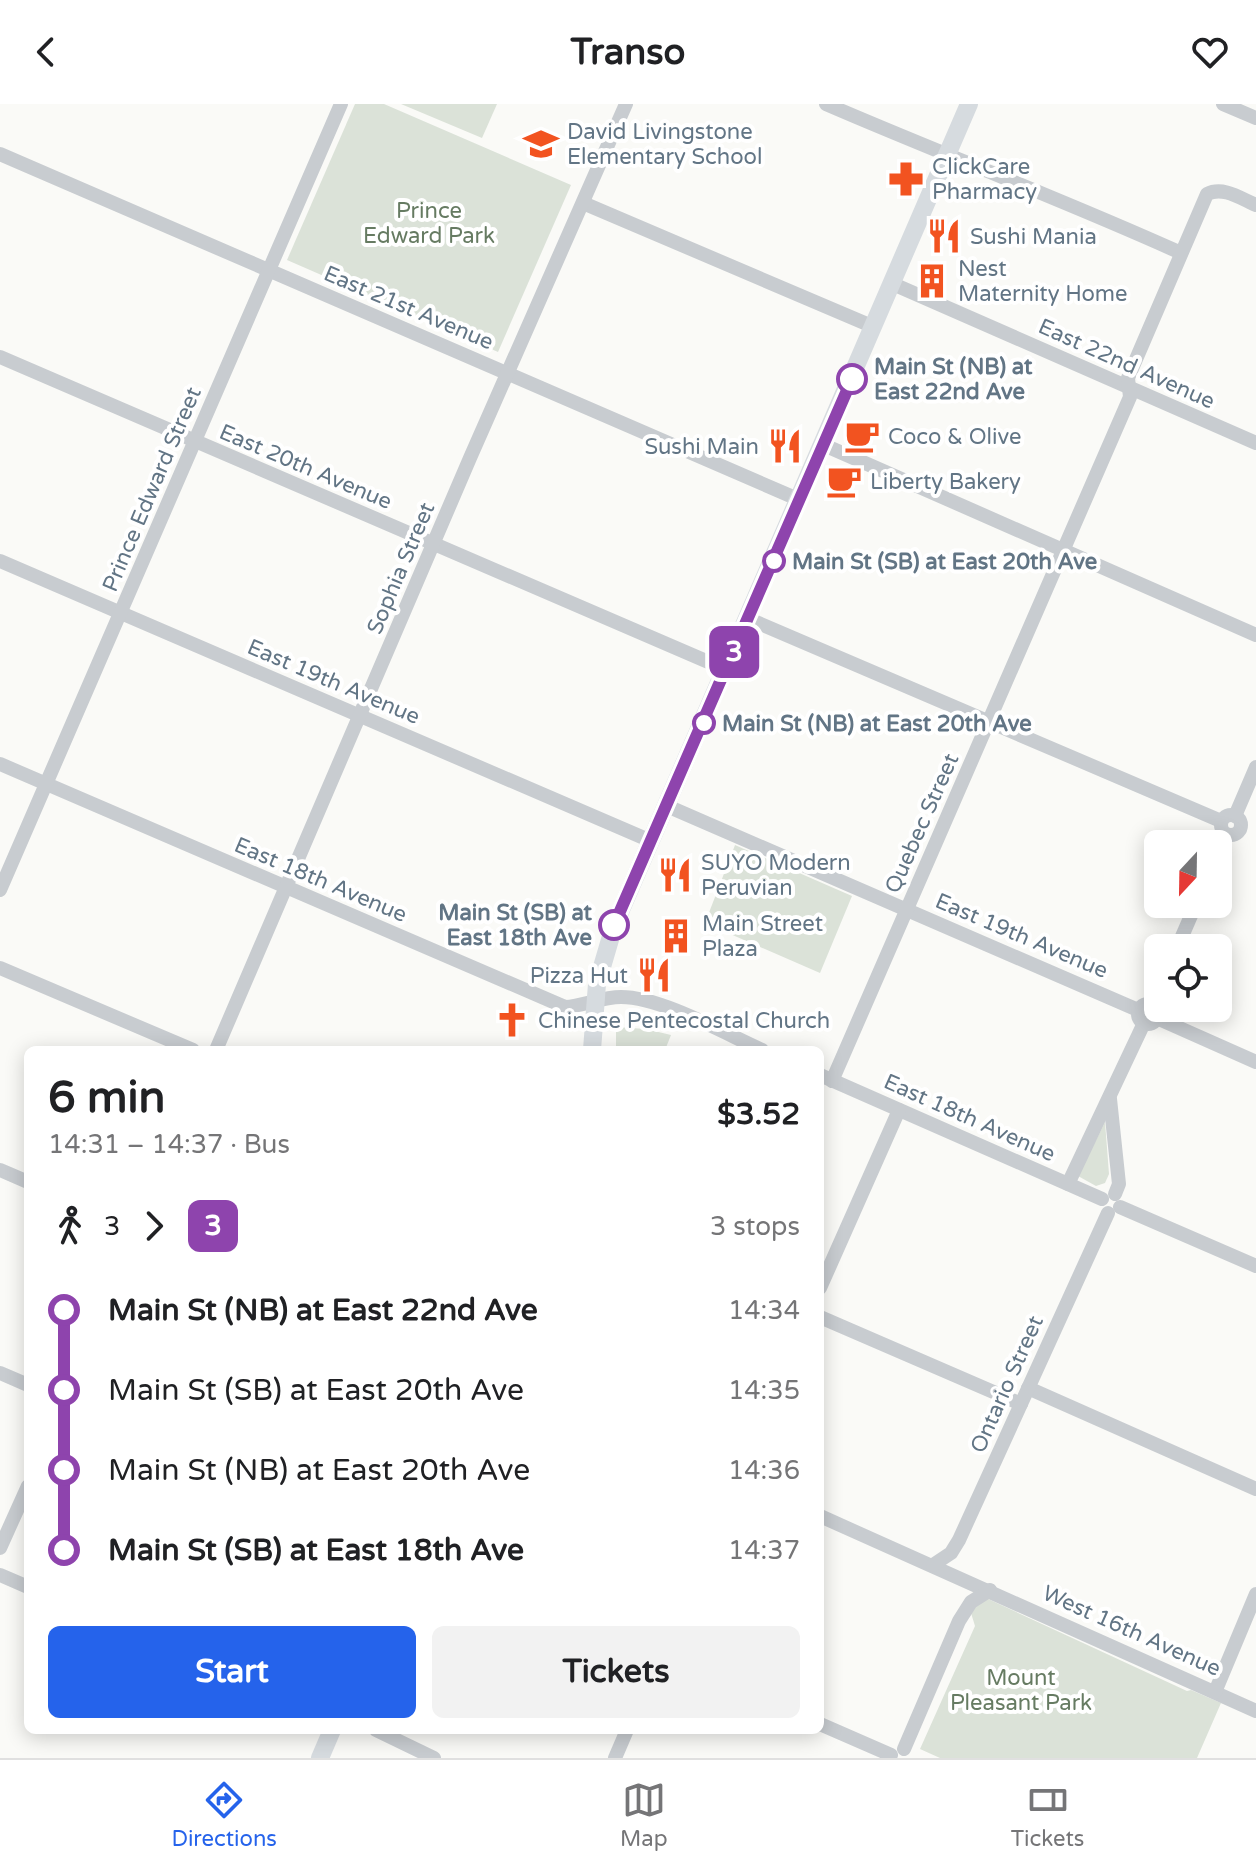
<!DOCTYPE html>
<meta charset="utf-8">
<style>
:root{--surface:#fff;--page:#f2f2f2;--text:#202124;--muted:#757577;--line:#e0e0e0;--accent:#2563eb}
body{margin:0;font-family:"Varela Round",sans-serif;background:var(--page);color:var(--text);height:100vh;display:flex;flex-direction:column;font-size:30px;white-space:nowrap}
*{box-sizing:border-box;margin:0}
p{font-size:26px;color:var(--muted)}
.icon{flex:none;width:44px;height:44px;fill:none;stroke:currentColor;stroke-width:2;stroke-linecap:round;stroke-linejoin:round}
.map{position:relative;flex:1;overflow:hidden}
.drawer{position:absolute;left:24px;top:942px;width:800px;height:688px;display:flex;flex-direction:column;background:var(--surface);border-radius:12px;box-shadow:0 4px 20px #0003}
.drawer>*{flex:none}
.badge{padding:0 16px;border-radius:12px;font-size:28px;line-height:52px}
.needle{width:52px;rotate:202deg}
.tools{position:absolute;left:1144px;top:726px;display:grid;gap:16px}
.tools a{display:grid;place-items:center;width:88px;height:88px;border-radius:12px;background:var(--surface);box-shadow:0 4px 20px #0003;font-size:40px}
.map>.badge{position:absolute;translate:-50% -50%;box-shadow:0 0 0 4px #fff}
.legs{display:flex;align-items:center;gap:12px;height:88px;padding:0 24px;font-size:26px}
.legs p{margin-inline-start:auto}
.head{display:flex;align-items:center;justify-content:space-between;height:136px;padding:0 24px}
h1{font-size:44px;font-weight:800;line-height:60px}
.primary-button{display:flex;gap:16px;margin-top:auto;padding:16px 24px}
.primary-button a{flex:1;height:92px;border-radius:12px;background:var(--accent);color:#fff;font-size:32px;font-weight:800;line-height:92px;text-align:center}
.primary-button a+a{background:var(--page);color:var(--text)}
ul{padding:0 24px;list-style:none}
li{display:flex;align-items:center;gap:28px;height:80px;font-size:30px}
li i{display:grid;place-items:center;width:12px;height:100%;margin:0 10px;background:currentColor}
li i::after{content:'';width:20px;height:20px;margin:-10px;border:6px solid;border-radius:50%;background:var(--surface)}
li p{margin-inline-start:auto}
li:first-child i{background:linear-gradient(#0000 50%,currentColor 0)}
li:last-child i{background:linear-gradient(currentColor 50%,#0000 0)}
header{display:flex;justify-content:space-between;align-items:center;height:104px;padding:0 24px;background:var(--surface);font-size:36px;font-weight:800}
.menu{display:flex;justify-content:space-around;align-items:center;height:112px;border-top:2px solid var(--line);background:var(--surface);font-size:22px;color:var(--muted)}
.menu a{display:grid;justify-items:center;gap:4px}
.menu .selected{color:var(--accent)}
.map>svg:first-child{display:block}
.green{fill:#dbe2d8}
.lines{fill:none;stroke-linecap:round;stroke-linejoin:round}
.minor{stroke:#c8ccd0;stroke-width:14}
.major{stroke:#d6dbdf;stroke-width:18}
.line-1-casing{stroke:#fff;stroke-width:18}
.line-1{stroke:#8e44ad;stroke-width:12}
.stop-1-dot{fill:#fff;stroke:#8e44ad;stroke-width:4}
.labels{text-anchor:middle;stroke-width:8;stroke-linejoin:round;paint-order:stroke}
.poi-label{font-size:22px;fill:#627585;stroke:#fff;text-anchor:start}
.park-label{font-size:22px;fill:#667b62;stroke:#fff}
.street-label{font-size:22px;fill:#627585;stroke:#fff}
.stop-label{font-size:22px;font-weight:bold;fill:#627585;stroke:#fff;text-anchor:start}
</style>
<header><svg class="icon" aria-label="back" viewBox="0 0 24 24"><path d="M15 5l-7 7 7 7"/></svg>Transo<svg class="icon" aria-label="heart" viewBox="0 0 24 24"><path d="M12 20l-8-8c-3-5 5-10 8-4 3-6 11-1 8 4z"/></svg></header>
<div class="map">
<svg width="1256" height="1654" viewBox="0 0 1256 1654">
<rect width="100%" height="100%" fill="#fafaf7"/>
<!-- green -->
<g class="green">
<path d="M355,0H384L571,81L498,248L287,156Z"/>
<path d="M401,0H497L482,34Z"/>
<path d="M735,741L852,792L820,869L705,819Z"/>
<path d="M616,923L646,925L671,931L665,946H616Z"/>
<path d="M1105,1018L1109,1070L1105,1079L1096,1082L1078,1072Z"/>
<path d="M986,1494L1187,1587L1191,1586L1221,1599L1197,1654H940L920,1645L975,1522L971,1509L976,1498Z"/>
</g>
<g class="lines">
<!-- minor -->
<g class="minor">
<path d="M826,0C944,51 1064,96 1181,149"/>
<path d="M1223,0L1256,14"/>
<path d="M0,50L800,396"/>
<path d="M583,99L874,223"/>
<path d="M893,180L1256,339"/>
<path d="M0,253L727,566"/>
<path d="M824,341L1256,531"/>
<path d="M0,457L651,737"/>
<path d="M749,515L1221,717"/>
<path d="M0,660L565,903C583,902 602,893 621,893C661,893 724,929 762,946"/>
<path d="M667,702L1138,906"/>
<circle cx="1231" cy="721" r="10"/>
<path d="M1235,712L1256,663"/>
<path d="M1218,751L1227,731"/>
<path d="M0,786L341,0"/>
<path d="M1177,844L1196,800"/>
<path d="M0,864L193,946"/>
<circle cx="1148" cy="910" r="10"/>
<path d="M1157,914L1256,958"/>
<path d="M216,946L470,354L626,0"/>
<path d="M820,971L1102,1095"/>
<path d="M832,977L1130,293L1128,274L1207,90C1223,82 1240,94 1256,101"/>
<path d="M1110,995L1119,1080L1115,1090"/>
<path d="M0,1066L28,1078"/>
<path d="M1068,1080L1144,919"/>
<path d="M1120,1103L1256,1162"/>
<path d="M820,1184L899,1006"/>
<path d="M820,1213L1021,1300"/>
<path d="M0,1269L28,1281"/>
<path d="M1028,1284L1256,1385"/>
<path d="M820,1412L1256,1607"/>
<path d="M0,1444L28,1382"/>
<path d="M933,1461L951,1449L959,1436L1108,1109"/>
<path d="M0,1471L28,1483"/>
<path d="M1215,1588L1256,1490"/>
<path d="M820,1620L891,1651"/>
<path d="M376,1626L434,1654"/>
<path d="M904,1645L959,1517L971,1498L990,1486"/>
<path d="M615,1654L627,1626"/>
</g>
<!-- major -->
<g class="major">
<path d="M592,946L597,880L614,822L969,0"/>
<path d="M320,1654L332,1626"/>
</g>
</g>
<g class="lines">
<!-- line-1 casing -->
<g class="line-1-casing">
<path id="line-1" d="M614,821L852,275"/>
</g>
<!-- line-1 -->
<use href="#line-1" class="line-1"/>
</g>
<!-- icons -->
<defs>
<g id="school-bare" transform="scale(2.76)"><path d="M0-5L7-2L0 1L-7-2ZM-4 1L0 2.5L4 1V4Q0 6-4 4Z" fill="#f25320" stroke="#fff" stroke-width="2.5" paint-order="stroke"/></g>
<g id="pharmacy-bare" transform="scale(2.76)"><path d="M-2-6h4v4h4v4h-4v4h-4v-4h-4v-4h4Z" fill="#f25320" stroke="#fff" stroke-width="2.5" paint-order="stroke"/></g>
<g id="restaurant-bare" transform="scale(2.76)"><path d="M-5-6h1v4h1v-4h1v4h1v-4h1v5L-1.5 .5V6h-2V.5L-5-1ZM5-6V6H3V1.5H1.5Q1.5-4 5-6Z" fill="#f25320" stroke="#fff" stroke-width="2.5" paint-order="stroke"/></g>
<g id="building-bare" transform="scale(2.76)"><path d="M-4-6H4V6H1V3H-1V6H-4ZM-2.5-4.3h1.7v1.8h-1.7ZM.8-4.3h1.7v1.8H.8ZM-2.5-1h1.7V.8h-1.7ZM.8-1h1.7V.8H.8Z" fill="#f25320" stroke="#fff" stroke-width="2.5" paint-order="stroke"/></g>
<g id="cafe-bare" transform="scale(2.76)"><path d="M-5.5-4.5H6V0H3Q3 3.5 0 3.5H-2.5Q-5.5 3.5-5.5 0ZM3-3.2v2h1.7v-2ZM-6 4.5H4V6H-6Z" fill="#f25320" stroke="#fff" stroke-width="2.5" paint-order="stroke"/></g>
<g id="church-bare" transform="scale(2.76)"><path d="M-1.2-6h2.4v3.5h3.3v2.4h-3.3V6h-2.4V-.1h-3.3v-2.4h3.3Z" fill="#f25320" stroke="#fff" stroke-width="2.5" paint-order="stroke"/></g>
</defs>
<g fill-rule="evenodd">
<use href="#school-bare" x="541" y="40"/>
<use href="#pharmacy-bare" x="906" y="75"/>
<use href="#restaurant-bare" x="944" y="132"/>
<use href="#building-bare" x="932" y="177"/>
<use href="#cafe-bare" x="862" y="332"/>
<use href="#restaurant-bare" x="785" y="342"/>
<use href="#cafe-bare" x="844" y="377"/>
<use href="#restaurant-bare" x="675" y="771"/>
<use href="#building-bare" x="676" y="832"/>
<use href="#restaurant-bare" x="654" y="871"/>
<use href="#church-bare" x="512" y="916"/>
</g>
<!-- markers -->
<g class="stop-1-dot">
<circle cx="852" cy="275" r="14"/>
<circle cx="774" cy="457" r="10"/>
<circle cx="704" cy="619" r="10"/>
<circle cx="614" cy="821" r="14"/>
</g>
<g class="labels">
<!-- poi labels -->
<g class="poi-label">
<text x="567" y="35">David Livingstone<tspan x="567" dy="25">Elementary School</tspan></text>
<text x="932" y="70">ClickCare<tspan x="932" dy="25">Pharmacy</tspan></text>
<text x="970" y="140">Sushi Mania</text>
<text x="958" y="172">Nest<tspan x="958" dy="25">Maternity Home</tspan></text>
<text x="888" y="340">Coco &amp; Olive</text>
<text x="759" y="350" text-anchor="end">Sushi Main</text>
<text x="870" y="385">Liberty Bakery</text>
<text x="701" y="766">SUYO Modern<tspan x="701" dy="25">Peruvian</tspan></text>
<text x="702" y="827">Main Street<tspan x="702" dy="25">Plaza</tspan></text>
<text x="628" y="879" text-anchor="end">Pizza Hut</text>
<text x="538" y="924">Chinese Pentecostal Church</text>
</g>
<!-- park labels -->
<g class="park-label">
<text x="429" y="114">Prince<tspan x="429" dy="25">Edward Park</tspan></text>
<text x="1021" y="1581">Mount<tspan x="1021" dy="25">Pleasant Park</tspan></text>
</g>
<!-- street labels -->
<g class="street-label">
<text transform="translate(409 203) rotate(23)" y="8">East 21st Avenue</text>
<text transform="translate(1127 259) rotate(24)" y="8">East 22nd Avenue</text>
<text transform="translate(306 362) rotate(23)" y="8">East 20th Avenue</text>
<text transform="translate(151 385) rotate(-67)" y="8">Prince Edward Street</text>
<text transform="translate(400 464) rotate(-67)" y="8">Sophia Street</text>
<text transform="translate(334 577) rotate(23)" y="8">East 19th Avenue</text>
<text transform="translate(921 719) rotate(-66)" y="8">Quebec Street</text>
<text transform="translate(321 775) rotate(23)" y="8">East 18th Avenue</text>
<text transform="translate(1022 831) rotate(23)" y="8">East 19th Avenue</text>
<text transform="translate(970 1013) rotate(24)" y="8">East 18th Avenue</text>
<text transform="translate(1006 1280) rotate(-66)" y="8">Ontario Street</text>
<text transform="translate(1132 1526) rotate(24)" y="8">West 16th Avenue</text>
</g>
<!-- stop labels -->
<g class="stop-label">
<text x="874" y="270">Main St (NB) at<tspan x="874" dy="25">East 22nd Ave</tspan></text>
<text x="792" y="465">Main St (SB) at East 20th Ave</text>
<text x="722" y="627">Main St (NB) at East 20th Ave</text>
<text x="592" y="816" text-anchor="end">Main St (SB) at<tspan x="592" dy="25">East 18th Ave</tspan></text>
</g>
</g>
</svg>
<div class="tools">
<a><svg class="needle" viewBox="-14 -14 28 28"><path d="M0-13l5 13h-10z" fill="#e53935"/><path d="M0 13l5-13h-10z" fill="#757577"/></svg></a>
<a><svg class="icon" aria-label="locate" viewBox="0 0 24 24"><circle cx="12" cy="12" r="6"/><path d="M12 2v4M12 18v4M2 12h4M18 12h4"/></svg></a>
</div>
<b class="badge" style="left:734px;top:548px;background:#8e44ad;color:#fff">3</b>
<section class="drawer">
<div class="head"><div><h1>6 min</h1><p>14:31 – 14:37 · Bus</p></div><b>$3.52</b></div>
<div class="legs"><svg class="icon" aria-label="walk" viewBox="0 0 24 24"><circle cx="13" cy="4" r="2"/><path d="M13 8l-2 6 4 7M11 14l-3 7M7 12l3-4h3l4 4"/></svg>3<svg class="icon" aria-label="forward" viewBox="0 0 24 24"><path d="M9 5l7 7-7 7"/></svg><b class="badge" style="background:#8e44ad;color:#fff">3</b><p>3 stops</p></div>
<ul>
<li><i style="color:#8e44ad"></i><b>Main St (NB) at East 22nd Ave</b><p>14:34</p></li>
<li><i style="color:#8e44ad"></i><span>Main St (SB) at East 20th Ave</span><p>14:35</p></li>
<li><i style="color:#8e44ad"></i><span>Main St (NB) at East 20th Ave</span><p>14:36</p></li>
<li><i style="color:#8e44ad"></i><b>Main St (SB) at East 18th Ave</b><p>14:37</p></li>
</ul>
<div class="primary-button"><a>Start</a><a>Tickets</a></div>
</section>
</div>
<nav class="menu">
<a class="selected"><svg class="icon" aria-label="directions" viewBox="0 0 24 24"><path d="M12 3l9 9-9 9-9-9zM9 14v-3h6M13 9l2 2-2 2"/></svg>Directions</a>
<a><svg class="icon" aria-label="map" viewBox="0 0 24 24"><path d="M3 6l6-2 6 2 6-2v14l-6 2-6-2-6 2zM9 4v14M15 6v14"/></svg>Map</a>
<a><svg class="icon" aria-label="tickets" viewBox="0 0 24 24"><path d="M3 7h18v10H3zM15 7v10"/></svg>Tickets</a>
</nav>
